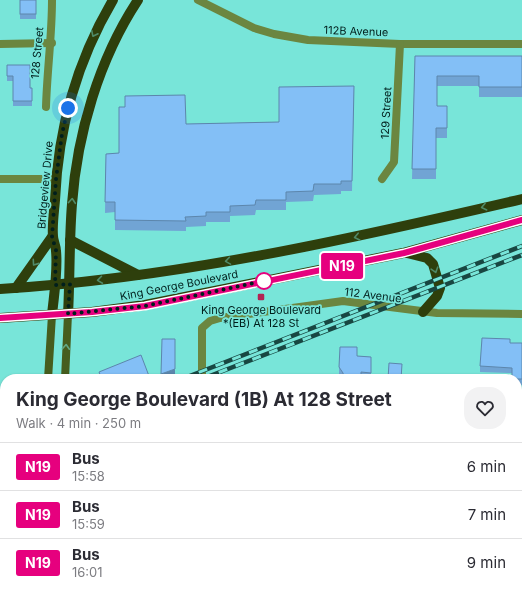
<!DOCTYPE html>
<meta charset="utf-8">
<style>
:root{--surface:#fff;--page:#f2f2f3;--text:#2b2b33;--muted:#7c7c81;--line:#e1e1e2}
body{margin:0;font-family:Inter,sans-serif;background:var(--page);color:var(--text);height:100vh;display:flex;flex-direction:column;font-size:15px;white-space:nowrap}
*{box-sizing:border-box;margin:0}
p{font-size:13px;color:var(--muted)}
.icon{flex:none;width:22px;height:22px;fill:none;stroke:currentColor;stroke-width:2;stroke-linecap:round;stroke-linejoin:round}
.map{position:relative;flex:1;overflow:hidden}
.sheet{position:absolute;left:0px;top:374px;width:522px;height:220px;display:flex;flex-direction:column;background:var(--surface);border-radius:16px 16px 0 0;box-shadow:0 1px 3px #0004}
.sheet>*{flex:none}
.badge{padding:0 8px;border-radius:3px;font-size:14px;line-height:26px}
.you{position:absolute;width:20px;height:20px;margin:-10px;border:3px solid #fff;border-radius:50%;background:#1a73e8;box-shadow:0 0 0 6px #1a73e833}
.map>.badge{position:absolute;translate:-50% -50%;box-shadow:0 0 0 2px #fff}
.round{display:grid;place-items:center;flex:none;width:42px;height:42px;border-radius:16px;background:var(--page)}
.headline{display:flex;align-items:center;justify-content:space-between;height:68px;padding:0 16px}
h1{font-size:19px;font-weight:700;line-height:30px}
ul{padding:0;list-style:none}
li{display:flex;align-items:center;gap:12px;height:48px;padding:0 16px;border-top:1px solid var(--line)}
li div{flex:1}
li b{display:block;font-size:15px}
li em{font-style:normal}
li .badge{min-width:44px;font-weight:700;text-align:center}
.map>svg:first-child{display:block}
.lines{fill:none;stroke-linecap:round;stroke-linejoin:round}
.street{stroke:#6b8640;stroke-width:8}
.secondary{stroke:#465d1e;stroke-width:8}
.primary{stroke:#2e3f0c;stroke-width:10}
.rail-casing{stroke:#184742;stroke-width:4.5}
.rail{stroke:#78e5d9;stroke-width:3;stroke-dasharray:9;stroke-linecap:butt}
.wall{fill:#71a4d4}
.shaded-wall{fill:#5c86ac}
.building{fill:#83bff6;stroke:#5c86ac}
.oneway{stroke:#4f8a68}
.oneway2{stroke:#62a885}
.line-casing{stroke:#fff;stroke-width:9}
.line{stroke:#e6007e;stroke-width:6}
.walk{stroke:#001f1c;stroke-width:4;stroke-dasharray:0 7.2}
.stop-dot{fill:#fff;stroke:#e6007e;stroke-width:2}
.poi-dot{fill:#b22354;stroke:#78e5d9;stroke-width:1.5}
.labels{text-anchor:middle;stroke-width:3.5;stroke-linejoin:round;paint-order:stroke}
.street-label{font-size:11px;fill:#001f1c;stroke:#78e5d9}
.poi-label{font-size:11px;fill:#001f1c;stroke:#78e5d9}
</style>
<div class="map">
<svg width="522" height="594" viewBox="0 0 522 594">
<rect width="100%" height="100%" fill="#78e5d9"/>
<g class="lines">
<!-- street -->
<g class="street">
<path d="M198,0L254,28L274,34L308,40L400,44H522"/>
<path d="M0,44L52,43"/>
<path d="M46,107C47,71 52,36 52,0"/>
<path d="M0,179H56"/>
<path d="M382,179L394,162L400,44"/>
<path d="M202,379V328L210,321L220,318L343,301L437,313L522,314"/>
<path d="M0,489H5"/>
<path d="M204,589V594"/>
</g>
<!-- secondary -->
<g class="secondary">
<path d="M48,379L52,315"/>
<path d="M65,379L68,314"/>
<path d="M70,589L71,594"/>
<path d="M81,594L83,589"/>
</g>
<!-- primary -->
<g class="primary">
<path d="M70,240L138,275"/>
<path d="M407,253L427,258L433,264L440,288L437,296L423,312"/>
<path d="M16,288L52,237"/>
<path d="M0,289C177,278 350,239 522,199"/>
<path d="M68,314C70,278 69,241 72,204C77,134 99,59 138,0"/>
<path d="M52,315C54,294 58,272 56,251C56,246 53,241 53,236C52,225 54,212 55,200C58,129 77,61 113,0"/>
<path d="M0,318L92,312L145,305L403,253L522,220"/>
</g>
<!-- rail casing -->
<g class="rail-casing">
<g id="rail">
<path d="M182,379L522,246"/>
<path d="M202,379L522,255"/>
<path d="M0,451L5,449"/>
<path d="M0,458L5,456"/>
</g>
</g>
<!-- rail -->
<use href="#rail" class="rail"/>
</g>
<!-- wall -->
<g class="wall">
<rect x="20" y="0" width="16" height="19"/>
<path d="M415,56H522V97H479V86H437V106H447V138H436V179H412Z"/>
<path d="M7,65L30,88H32V106H13V81H7Z"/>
<path d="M354,86L352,191H341V194L314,195L313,201L286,202V210H256L255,215L230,216V222H206V226L186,227V231L115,230V212L105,213L106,154L119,153L186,124L279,122Z"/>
<path d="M510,343H522V385L517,384V379L512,373L480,372V366Z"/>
<path d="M357,356L371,357V379H342L339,375V367Z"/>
<rect x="517" y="507" width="5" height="35"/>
<path d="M0,534L5,535V549H0Z"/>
</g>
<!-- shaded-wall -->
<g class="shaded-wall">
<path d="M175,369V375L161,379V374Z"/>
<path d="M149,376V379H142Z"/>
</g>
<!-- building -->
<g class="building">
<rect x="20" y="0" width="16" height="14"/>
<path d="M415,56H522V87H479V76H437V106H447V128H436V169H412Z"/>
<path d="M7,65H30V88H32V101H13V76H7Z"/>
<path d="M354,86L352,181H341V184H314L313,191L286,192V200H256L255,205L230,206V212H206V216L185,217L186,221L115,220V202H105L106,154L119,153V107H125V96L185,95L186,124L279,122V87Z"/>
<path d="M482,338L510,339V343H522V379H512V368L480,366Z"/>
<path d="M162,339H175V369L161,374Z"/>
<path d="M340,347H357V356L371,357V373L361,372V379H344L343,373L339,367Z"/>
<path d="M141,355L149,376L142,379H102L99,372Z"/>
<path d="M389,363L402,364L401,379H388Z"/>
<rect x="517" y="507" width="5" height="29"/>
<path d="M0,534L5,535V544H0Z"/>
<path d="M9,589H21V594H10Z"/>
</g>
<!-- one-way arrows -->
<defs><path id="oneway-chevron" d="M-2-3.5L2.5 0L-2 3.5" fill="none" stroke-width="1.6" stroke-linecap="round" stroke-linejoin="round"/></defs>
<g class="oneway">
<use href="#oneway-chevron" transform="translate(94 34) rotate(116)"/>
<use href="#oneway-chevron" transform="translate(72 201) rotate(-85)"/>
<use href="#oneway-chevron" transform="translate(484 207) rotate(167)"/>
<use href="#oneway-chevron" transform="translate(357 237) rotate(167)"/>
<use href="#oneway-chevron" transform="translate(228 261) rotate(171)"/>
<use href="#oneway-chevron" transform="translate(35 263) rotate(125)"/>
<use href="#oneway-chevron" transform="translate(435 270) rotate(73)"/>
<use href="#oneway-chevron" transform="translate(100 280) rotate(172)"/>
</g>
<use class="oneway2" href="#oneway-chevron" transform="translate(66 347) rotate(-87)"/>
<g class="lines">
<!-- line casing -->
<g class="line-casing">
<path id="line" d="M0,318L92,312L145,306L404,253L522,220"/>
</g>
<!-- line -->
<use href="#line" class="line"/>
<!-- walk -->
<path class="walk" d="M68,108L62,134L56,179L52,237L56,250L55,285L70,284L68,314L145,306L264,281"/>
</g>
<!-- markers -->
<circle class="stop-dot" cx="264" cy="281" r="8"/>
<rect class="poi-dot" x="257" y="293" width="8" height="8" rx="2"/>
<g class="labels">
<!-- street labels -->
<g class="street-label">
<text transform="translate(356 31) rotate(2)" y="4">112B Avenue</text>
<text transform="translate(37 53) rotate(-85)" y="4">128 Street</text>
<text transform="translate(386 113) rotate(-87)" y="4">129 Street</text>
<text transform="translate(45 185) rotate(-85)" y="4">Bridgeview Drive</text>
<text transform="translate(179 285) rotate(-11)" y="4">King George Boulevard</text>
<text transform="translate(373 295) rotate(7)" y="4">112 Avenue</text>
</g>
<!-- poi labels -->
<g class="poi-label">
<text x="261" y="314">King George Boulevard<tspan x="261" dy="13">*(EB) At 128 St</tspan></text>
</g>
</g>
</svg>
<div class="you" style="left:68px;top:108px"></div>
<b class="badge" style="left:342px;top:266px;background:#e6007e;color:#fff">N19</b>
<section class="sheet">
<div class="headline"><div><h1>King George Boulevard (1B) At 128 Street</h1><p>Walk · 4 min · 250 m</p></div><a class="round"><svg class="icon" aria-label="heart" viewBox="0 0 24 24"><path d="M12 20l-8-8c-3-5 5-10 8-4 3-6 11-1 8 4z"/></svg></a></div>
<ul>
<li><span class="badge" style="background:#e6007e;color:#fff">N19</span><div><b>Bus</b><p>15:58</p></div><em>6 min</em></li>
<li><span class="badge" style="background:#e6007e;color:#fff">N19</span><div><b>Bus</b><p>15:59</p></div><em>7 min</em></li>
<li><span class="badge" style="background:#e6007e;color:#fff">N19</span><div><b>Bus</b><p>16:01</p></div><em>9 min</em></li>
</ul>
</section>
</div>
